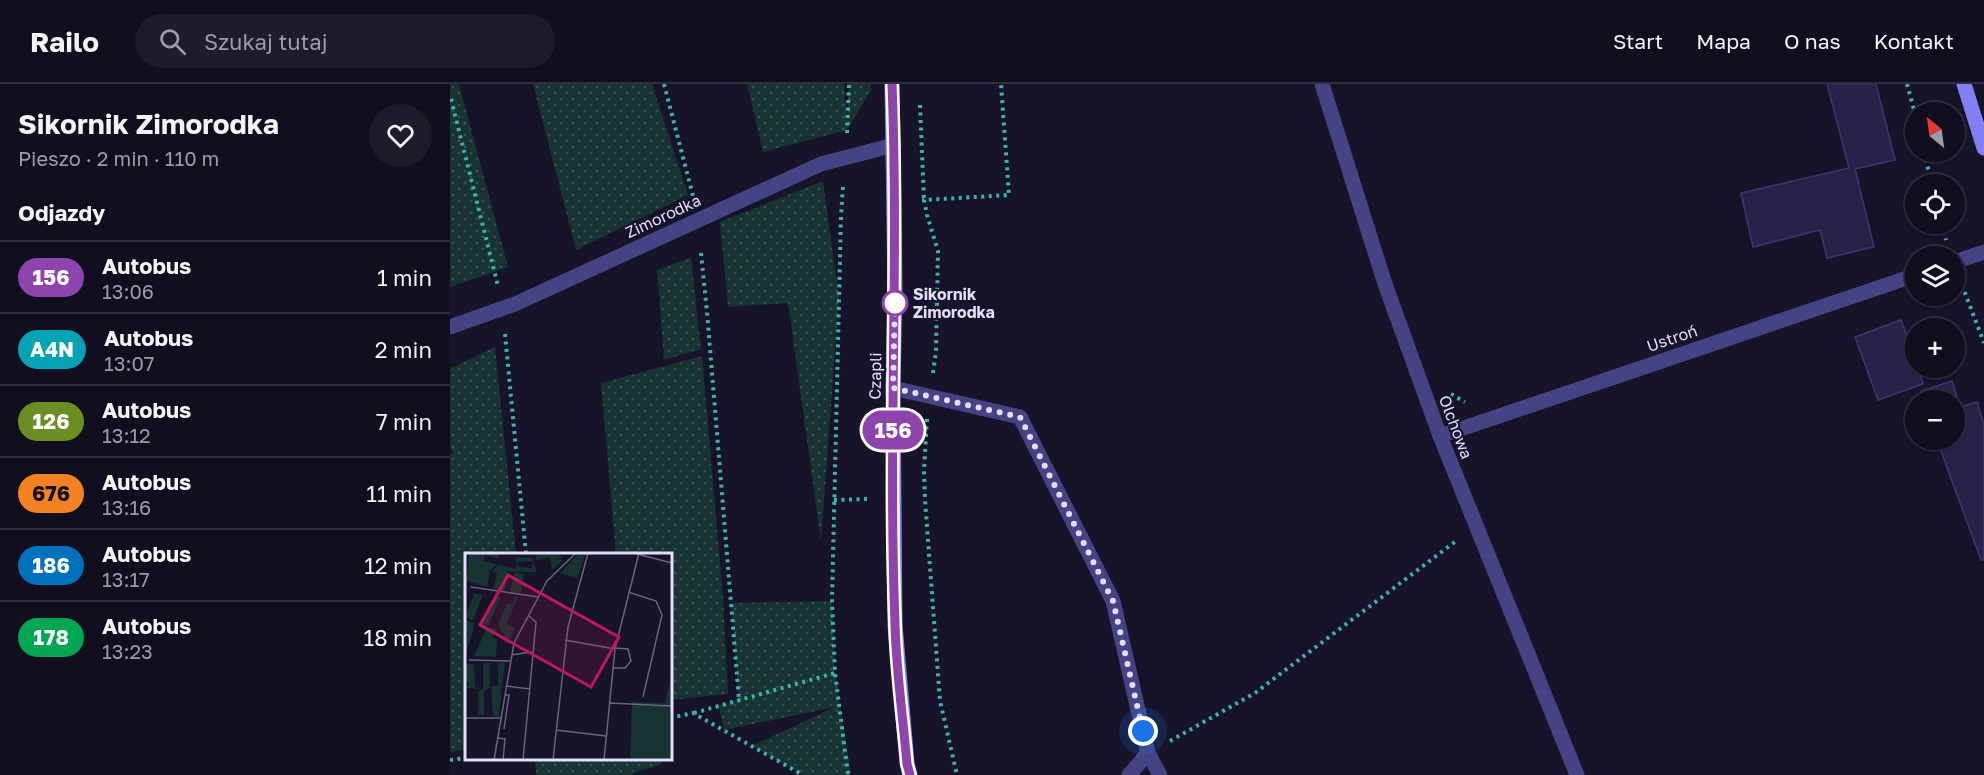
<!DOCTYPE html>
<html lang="pl">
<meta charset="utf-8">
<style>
:root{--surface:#110e1f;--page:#1e1c2c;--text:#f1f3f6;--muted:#9c9ca4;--line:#302e3d}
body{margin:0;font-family:"Golos Text",sans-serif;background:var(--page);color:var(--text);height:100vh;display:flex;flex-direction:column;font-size:22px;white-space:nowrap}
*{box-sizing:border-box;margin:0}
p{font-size:20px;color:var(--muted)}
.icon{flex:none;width:33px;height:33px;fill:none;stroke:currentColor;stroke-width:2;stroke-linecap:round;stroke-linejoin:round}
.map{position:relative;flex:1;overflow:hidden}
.side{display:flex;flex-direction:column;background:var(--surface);width:450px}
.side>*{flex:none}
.badge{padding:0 12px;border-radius:20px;font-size:21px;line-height:39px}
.needle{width:39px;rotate:331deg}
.fabs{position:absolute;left:1455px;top:18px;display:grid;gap:12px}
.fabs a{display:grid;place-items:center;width:60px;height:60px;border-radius:50%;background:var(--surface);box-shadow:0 2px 4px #0004,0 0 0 2px var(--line);font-size:30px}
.you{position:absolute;width:30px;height:30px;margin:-15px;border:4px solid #fff;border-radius:50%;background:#1a73e8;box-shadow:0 0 0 9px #1a73e833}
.map>.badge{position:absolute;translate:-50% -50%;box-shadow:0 0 0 3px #fff}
h2{padding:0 18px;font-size:22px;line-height:54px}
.round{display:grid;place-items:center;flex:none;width:63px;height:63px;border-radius:32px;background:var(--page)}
.overview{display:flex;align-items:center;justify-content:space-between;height:102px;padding:0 18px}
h1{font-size:28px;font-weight:700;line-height:45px}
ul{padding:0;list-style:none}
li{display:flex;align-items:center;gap:18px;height:72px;padding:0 18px;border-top:2px solid var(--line)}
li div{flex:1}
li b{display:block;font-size:22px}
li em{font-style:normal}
li .badge{min-width:66px;font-weight:700;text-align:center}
header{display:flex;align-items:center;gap:36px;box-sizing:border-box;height:84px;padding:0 30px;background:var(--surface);border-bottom:2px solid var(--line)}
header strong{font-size:28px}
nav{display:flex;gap:33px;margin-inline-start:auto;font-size:21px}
.search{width:420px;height:54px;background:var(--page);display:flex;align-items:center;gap:15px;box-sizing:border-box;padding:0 21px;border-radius:33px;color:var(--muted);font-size:22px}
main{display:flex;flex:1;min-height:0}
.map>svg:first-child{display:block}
.grass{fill:url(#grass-dots)}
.building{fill:#292148;stroke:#413572;stroke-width:1.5}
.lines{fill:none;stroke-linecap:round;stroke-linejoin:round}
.path{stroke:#3cb2ab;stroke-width:4;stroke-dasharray:3 4.5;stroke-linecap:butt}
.lane{stroke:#454384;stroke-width:15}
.street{stroke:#454384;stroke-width:15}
.secondary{stroke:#827ef3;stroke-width:15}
.line-casing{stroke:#fff;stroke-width:14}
.line{stroke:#8e44ad;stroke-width:9}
.walk{stroke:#e2defc;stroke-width:6;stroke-dasharray:0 10.8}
.stop-dot{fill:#fff;stroke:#8e44ad;stroke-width:3}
.labels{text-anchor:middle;stroke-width:4.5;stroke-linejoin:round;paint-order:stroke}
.street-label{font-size:16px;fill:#e2defc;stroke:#171329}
.stop-label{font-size:16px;font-weight:bold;fill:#e2defc;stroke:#171329;text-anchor:start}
.inset-road{fill:none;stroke:#68647d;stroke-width:1.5}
.view{fill:#c2185b;fill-opacity:0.15;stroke:#c2185b;stroke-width:3}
.inset-edge{fill:none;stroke:#e2defc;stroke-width:3}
</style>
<header>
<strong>Railo</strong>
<div class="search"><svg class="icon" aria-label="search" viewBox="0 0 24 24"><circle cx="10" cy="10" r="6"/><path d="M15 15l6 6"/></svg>Szukaj tutaj</div>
<nav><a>Start</a><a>Mapa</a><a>O nas</a><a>Kontakt</a></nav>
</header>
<main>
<section class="side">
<div class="overview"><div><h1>Sikornik Zimorodka</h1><p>Pieszo · 2 min · 110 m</p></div><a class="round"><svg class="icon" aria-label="heart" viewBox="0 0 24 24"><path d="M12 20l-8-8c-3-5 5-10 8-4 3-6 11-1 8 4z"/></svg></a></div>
<h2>Odjazdy</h2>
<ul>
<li><span class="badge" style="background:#8e44ad;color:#fff">156</span><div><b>Autobus</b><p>13:06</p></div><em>1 min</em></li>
<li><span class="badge" style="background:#00a3b4;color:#fff">A4N</span><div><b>Autobus</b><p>13:07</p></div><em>2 min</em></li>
<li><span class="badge" style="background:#6b8e23;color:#fff">126</span><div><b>Autobus</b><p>13:12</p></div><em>7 min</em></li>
<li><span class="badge" style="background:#f58220;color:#111">676</span><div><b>Autobus</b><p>13:16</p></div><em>11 min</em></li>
<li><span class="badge" style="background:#0072bc;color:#fff">186</span><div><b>Autobus</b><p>13:17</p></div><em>12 min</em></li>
<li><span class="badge" style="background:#00a651;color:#fff">178</span><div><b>Autobus</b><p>13:23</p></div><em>18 min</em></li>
</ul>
</section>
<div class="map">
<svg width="1534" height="691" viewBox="0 0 1534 691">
<defs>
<pattern id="grass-dots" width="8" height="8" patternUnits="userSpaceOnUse" patternTransform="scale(1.5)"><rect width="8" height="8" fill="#173332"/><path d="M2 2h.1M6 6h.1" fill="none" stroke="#385051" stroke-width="1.8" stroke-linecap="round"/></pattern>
</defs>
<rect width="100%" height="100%" fill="#171329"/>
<!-- grass -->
<g class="grass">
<path d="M0,0H9L58,183L0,203Z"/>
<path d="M83,0H202L238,111L126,166Z"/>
<path d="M297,0H394L397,37L399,0H421V6L397,46L313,68Z"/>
<path d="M373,97L389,214L371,457L338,219L278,223L270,138Z"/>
<path d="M241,173L251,265L214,276L207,186Z"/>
<path d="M45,263L66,470H16V665L0,668V370H3L0,361V285Z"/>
<path d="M252,272L273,513L278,610L221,616L220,470H166L151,299Z"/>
<path d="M382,517L385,589L401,691H353L302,662L385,623L274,646L269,622L289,615L281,519Z"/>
<path d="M210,674L212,680L183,689V691H86L85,675Z"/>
</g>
<!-- building -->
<g class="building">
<path d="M1377,0H1426L1445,76L1405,85L1424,163L1377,174L1370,146L1303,163L1291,109L1399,84Z"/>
<path d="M1451,236L1466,277V284H1468L1473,300L1428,316L1405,253Z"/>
<path d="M1502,297L1510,323L1527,318L1534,340V476H1531L1487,356H1504V316H1474L1471,307Z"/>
</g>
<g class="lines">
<!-- path -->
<g class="path">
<path d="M214,0L243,112"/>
<path d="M1457,0L1466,33"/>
<path d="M1,15L48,202"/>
<path d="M470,21L474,116"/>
<path d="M397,49L399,0"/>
<path d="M1474,68L1482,100"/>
<path d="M393,103L391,132L382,517L385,589L398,691"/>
<path d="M1492,140L1496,156"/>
<path d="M251,169L257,228L289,616"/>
<path d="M1512,201L1534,259"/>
<path d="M55,250L76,470"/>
<path d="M483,289L486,267L488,167L477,131L474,116L559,111L551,0"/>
<path d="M1001,310L1015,318"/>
<path d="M477,335L474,386L475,416L490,617L507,691"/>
<path d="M384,416L417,415"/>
<path d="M244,629L385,589"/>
<path d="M220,634L243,629L353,691"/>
<path d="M720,657L805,609L1006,457"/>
<path d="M0,676L16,674"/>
</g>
<!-- lane -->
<g class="lane">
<path d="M443,304L570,333L663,517L698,669L710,691"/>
<path d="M679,691L698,669"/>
</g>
<!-- street -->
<g class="street">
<path d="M872,0L935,200L990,352L1127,691"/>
<path d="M1504,178L1534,168"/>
<path d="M0,243L65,220L371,80L444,61"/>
<path d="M990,352L1466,191"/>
</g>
<!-- secondary -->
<g class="secondary">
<path d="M442,0L445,206L443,304L445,541L457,679L460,691"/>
<path d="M1514,0L1534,64"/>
</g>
</g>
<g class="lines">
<!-- line casing -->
<g class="line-casing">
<path id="line" d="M442,0C449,180 438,360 445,539C446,586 453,633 457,680L460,691"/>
</g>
<!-- line -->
<use href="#line" class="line"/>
<!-- walk -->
<path class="walk" d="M445,219L443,304L570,333L663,517L693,647"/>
</g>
<!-- markers -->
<circle class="stop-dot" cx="445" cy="219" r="12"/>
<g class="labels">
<!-- street labels -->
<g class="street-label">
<text transform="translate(213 132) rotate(-25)" y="6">Zimorodka</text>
<text transform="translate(1222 254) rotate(-19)" y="6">Ustroń</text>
<text transform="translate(425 292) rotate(-89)" y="6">Czapli</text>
<text transform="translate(1006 343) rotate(69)" y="6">Olchowa</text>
</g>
<!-- stop labels -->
<g class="stop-label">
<text x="463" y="216">Sikornik<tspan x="463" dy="18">Zimorodka</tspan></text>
</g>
</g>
<!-- overview -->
<g transform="translate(15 469)">
<rect width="207" height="207" fill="#171329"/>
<path d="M4,0H34L33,6L20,2L19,8L31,11L25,18L22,34L2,28L0,44ZM93,0L98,5L92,6L98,7L87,17L85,4L71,8V1ZM52,4L67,5L72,19H51L59,22L56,40L45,39L50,19L42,18L40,38L28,36L32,20L27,19L33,11L49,16L53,10L54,14L67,15V8L50,9ZM3,40L18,42L8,67L0,64L9,42ZM30,43H36L23,73L9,68L15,70ZM50,44H53L42,70L50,75L43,91L38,82H43L37,80L33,71L42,50L47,51ZM22,74L32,77L27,85L32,86L31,104L9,103ZM40,109L34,163L31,164L28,162L26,133H33V110ZM18,110H25V135L19,138V162H13V138L18,136L1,135L4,131L1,129V111H9L10,134L18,136Z" fill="#173332"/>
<path d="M114,0H121L112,25L95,20Z" fill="#173332"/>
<path d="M0,67L10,70L0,105ZM207,118V207H165L167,149L200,150Z" fill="#173332"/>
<path class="inset-road" d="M168,0L207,10M6,34L73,44M163,39L191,48L197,62L178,144M100,87L150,96M46,102L67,99M4,107L45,108M147,115H160L166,108L163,96L150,95M41,133L65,136M144,150L207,153M0,165H36M39,176L44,142H40M91,177L141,183M32,185L40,186L38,207M29,207L49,90L82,28L111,0M58,207L71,69L63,62M88,207L103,74L123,0M139,207L150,96L174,0"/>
<path class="view" d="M43,22L154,84L126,134L15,72Z"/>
<rect width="207" height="207" class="inset-edge"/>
</g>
</svg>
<div class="fabs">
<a><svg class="needle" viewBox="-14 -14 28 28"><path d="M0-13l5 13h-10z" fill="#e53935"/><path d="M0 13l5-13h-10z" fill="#9c9ca4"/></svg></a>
<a><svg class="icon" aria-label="locate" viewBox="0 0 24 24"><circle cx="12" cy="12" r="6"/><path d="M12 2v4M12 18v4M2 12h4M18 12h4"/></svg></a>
<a><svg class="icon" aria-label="layers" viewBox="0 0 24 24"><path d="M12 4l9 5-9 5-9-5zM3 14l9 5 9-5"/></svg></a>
<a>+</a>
<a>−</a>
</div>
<div class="you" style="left:693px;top:647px"></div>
<b class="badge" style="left:443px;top:346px;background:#8e44ad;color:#fff">156</b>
</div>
</main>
